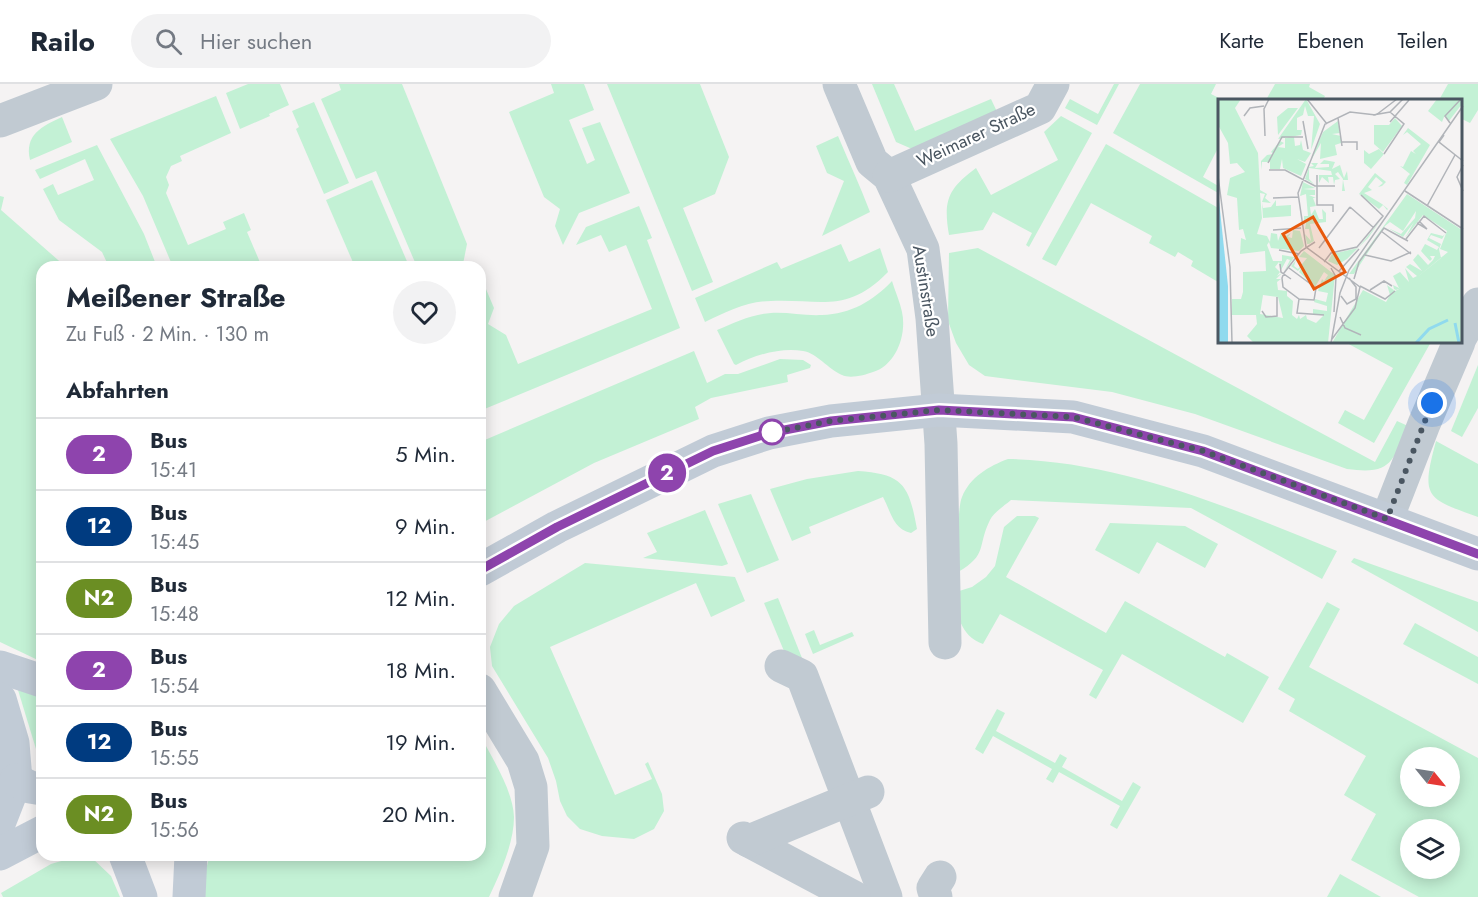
<!DOCTYPE html>
<html lang="de">
<meta charset="utf-8">
<style>
:root{--surface:#fff;--page:#f2f2f3;--text:#1f2937;--muted:#747a83;--line:#e0e1e3}
body{margin:0;font-family:Jost,sans-serif;background:var(--page);color:var(--text);height:100vh;display:flex;flex-direction:column;font-size:22px;white-space:nowrap}
*{box-sizing:border-box;margin:0}
p{font-size:20px;color:var(--muted)}
.icon{flex:none;width:33px;height:33px;fill:none;stroke:currentColor;stroke-width:2;stroke-linecap:round;stroke-linejoin:round}
.map{position:relative;flex:1;overflow:hidden}
.panel{position:absolute;left:36px;top:177px;width:450px;height:600px;display:flex;flex-direction:column;background:var(--surface);border-radius:18px;box-shadow:0 3px 15px #0003}
.panel>*{flex:none}
.badge{padding:0 12px;border-radius:20px;font-size:21px;line-height:39px}
.needle{width:39px;rotate:120deg}
.tools{position:absolute;left:1400px;top:663px;display:grid;gap:12px}
.tools a{display:grid;place-items:center;width:60px;height:60px;border-radius:50%;background:var(--surface);box-shadow:0 3px 15px #0003;font-size:30px}
.you{position:absolute;width:30px;height:30px;margin:-15px;border:4px solid #fff;border-radius:50%;background:#1a73e8;box-shadow:0 0 0 9px #1a73e833}
.map>.badge{position:absolute;translate:-50% -50%;box-shadow:0 0 0 3px #fff}
h2{padding:0 30px;font-size:22px;line-height:54px}
.round{display:grid;place-items:center;flex:none;width:63px;height:63px;border-radius:32px;background:var(--page)}
.head{display:flex;align-items:center;justify-content:space-between;height:102px;padding:0 30px}
h1{font-size:28px;font-weight:700;line-height:45px}
ul{padding:0;list-style:none}
li{display:flex;align-items:center;gap:18px;height:72px;padding:0 30px;border-top:2px solid var(--line)}
li div{flex:1}
li b{display:block;font-size:22px}
li em{font-style:normal}
li .badge{min-width:66px;font-weight:700;text-align:center}
header{display:flex;align-items:center;gap:36px;box-sizing:border-box;height:84px;padding:0 30px;background:var(--surface);border-bottom:2px solid var(--line)}
header strong{font-size:28px}
nav{display:flex;gap:33px;margin-inline-start:auto;font-size:21px}
.search{width:420px;height:54px;background:var(--page);display:flex;align-items:center;gap:15px;box-sizing:border-box;padding:0 21px;border-radius:33px;color:var(--muted);font-size:22px}
.map>svg:first-child{display:block}
.green{fill:#c3f1d5;fill-rule:evenodd}
.lines{fill:none;stroke-linecap:round;stroke-linejoin:round}
.street{stroke:#c1cad2;stroke-width:33}
.secondary{stroke:#c1cbd6;stroke-width:33}
.line-casing{stroke:#fff;stroke-width:14}
.line{stroke:#8e44ad;stroke-width:9}
.walk{stroke:#4a5661;stroke-width:6;stroke-dasharray:0 10.8}
.stop-dot{fill:#fff;stroke:#8e44ad;stroke-width:3}
.labels{text-anchor:middle;stroke-width:4.5;stroke-linejoin:round;paint-order:stroke}
.street-label{font-size:18px;fill:#4a5661;stroke:#fff}
.inset-river{fill:none;stroke:#90daee;stroke-width:3}
.inset-road{fill:none;stroke:#b1b4b9;stroke-width:1.5}
.view{fill:#e8590c;fill-opacity:0.15;stroke:#e8590c;stroke-width:3}
.inset-edge{fill:none;stroke:#4a5661;stroke-width:3}
</style>
<header>
<strong>Railo</strong>
<div class="search"><svg class="icon" aria-label="search" viewBox="0 0 24 24"><circle cx="10" cy="10" r="6"/><path d="M15 15l6 6"/></svg>Hier suchen</div>
<nav><a>Karte</a><a>Ebenen</a><a>Teilen</a></nav>
</header>
<div class="map">
<svg width="1478" height="813" viewBox="0 0 1478 813">
<rect width="100%" height="100%" fill="#f5f3f3"/>
<!-- green -->
<g class="green">
<path d="M248,0H280L289,21L269,30L270,32L240,45L226,9Z"/>
<path d="M339,0H402L467,160L463,180L468,183H417L376,87L356,95L321,15L341,6Z"/>
<path d="M551,0H584L594,26L569,36L587,80L595,76L582,44L600,38L630,109L579,129L563,161L555,142L560,125L544,113L509,28L554,9Z"/>
<path d="M607,0H700L729,73L715,110L683,124L713,198L692,207Z"/>
<path d="M872,0H894L915,47L991,15L999,32L919,68L896,58Z"/>
<path d="M1114,0H1119L1097,41L1065,24L1070,15L1098,30Z"/>
<path d="M1140,0H1216L1211,10L1223,16H1220V67L1217,66L1203,93L1220,103V110L1113,49Z"/>
<path d="M1275,0H1310L1309,3L1325,12L1323,16H1266Z"/>
<path d="M1448,0H1478V26L1470,39L1462,35V16H1439Z"/>
<path d="M216,12L231,49L180,72L182,77L171,82L166,93L169,101L166,109L188,161L226,145L223,138L244,129L251,146L247,148L262,183H173L143,112L110,55Z"/>
<path d="M314,18L349,99L324,110L296,45L299,43L292,27Z"/>
<path d="M1061,32L1092,49L1029,163L1026,161L1032,149L993,128L983,146L949,151C943,116 948,105 976,84L991,111L1058,76L1044,48Z"/>
<path d="M62,33L72,58L30,76C24,51 42,42 62,33Z"/>
<path d="M838,52C849,78 860,102 870,128L822,152L844,97L827,89L816,62Z"/>
<path d="M1106,60L1220,125V193L1218,198L1191,182L1193,177L1178,168L1175,173L1149,159L1152,152L1091,119L1056,182L1042,175Z"/>
<path d="M97,61L144,150L157,183H109L102,168L59,136L43,105L53,100L58,111L94,96L85,75L40,95L35,86Z"/>
<path d="M372,96L409,182L406,183H355L326,116Z"/>
<path d="M0,112L4,113L1,126L66,183H42V283L40,284L42,289V578L0,558Z"/>
<path d="M639,122L652,154L647,156L680,244L482,326L480,322V191L494,224L488,240L506,251L518,280L652,225L626,161L609,168L601,151L576,161L586,143Z"/>
<path d="M841,160L849,178L880,164L888,188C847,230 822,215 771,217C747,217 726,228 705,238L695,214L777,178L781,185Z"/>
<path d="M978,164L1375,378L1397,337L1408,342C1392,378 1392,391 1347,385L1195,330L1112,308L985,292L969,281L956,259L948,237L949,169Z"/>
<path d="M892,197C895,207 900,218 902,228C907,251 896,281 873,288C865,291 850,295 842,291C828,285 817,269 803,267C782,263 754,271 736,281L734,280L717,246C734,239 752,230 771,229C788,228 805,232 822,231C851,230 873,217 892,197Z"/>
<path d="M1345,258H1431L1374,359L1338,339L1345,326L1364,336L1393,284Z"/>
<path d="M694,267L707,299L725,290H738L780,275L803,276L811,281L810,284L787,291L788,298L711,314L695,323L699,335L594,379L480,440V358Z"/>
<path d="M1478,281V324L1462,353L1451,347Z"/>
<path d="M1436,357L1478,380V433C1425,414 1421,413 1436,357Z"/>
<path d="M1008,375C1121,377 1234,425 1337,467L1322,495L1191,424L1011,416C1004,422 993,429 990,436C977,462 988,471 958,488C958,473 957,424 962,413C970,393 989,382 1008,375Z"/>
<path d="M858,387C904,390 909,402 917,445L911,449C893,445 891,428 883,413L809,443L811,449L792,457L770,405L807,395Z"/>
<path d="M751,410L779,476L747,489L718,420Z"/>
<path d="M705,426L728,480L722,482L643,474L657,468L647,449Z"/>
<path d="M1017,432H1035L1039,434L1006,493L1106,549L1125,517L1225,573L1227,569L1269,593L1243,639L1122,570L1096,615L1089,611L1103,586L1000,530L983,560C960,552 956,529 956,508L972,503L986,493L995,482L1004,443Z"/>
<path d="M1110,439L1185,442L1218,460L1205,484L1157,458L1139,490L1095,466Z"/>
<path d="M1354,474L1478,518V548L1351,478Z"/>
<path d="M585,479L735,493L745,517L711,533L696,499L550,563L615,711L652,695L645,680L648,678L662,710L664,727L654,745L634,755L602,752L580,745L567,732L560,717L556,697L548,674L492,582L490,563L499,540L514,522Z"/>
<path d="M778,514L802,574L789,579L764,519Z"/>
<path d="M1327,518L1340,525L1309,583L1478,674V813H1419L1351,776L1376,730L1344,711L1366,672L1289,627L1295,615L1278,605ZM1410,674H1449V712H1410ZM1410,746H1449V784H1410Z"/>
<path d="M1415,539L1478,573V600L1403,560Z"/>
<path d="M814,546L820,561L852,548L854,552L813,570L805,550Z"/>
<path d="M18,606L42,611V661L36,665Z"/>
<path d="M997,625L1005,629L996,647L1055,679L1060,670L1067,674L1062,683L1122,717L1133,698L1141,703L1117,745L1110,741L1120,722L1059,688L1053,699L1046,695L1052,685L993,652L983,670L975,665Z"/>
<path d="M480,651C492,674 513,706 514,733C514,759 500,790 489,813H205V789L210,771H480Z"/>
<path d="M91,773L111,792L120,813H3L1,809L51,780L68,775L86,777Z"/>
<path d="M1340,790L1381,813H1327Z"/>
</g>
<g class="lines">
<!-- street -->
<g class="street">
<path d="M839,0L872,78L889,92L923,165L932,234L941,360L945,559"/>
<path d="M0,37L96,0"/>
<path d="M889,92L1040,24L1053,0"/>
<path d="M1462,251L1478,220"/>
<path d="M1387,435L1424,340L1459,258"/>
<path d="M781,582L802,592L886,813"/>
<path d="M480,606L523,677L531,703L533,762L515,813"/>
<path d="M743,754L854,813"/>
<path d="M749,757L868,708"/>
<path d="M936,813L933,804L940,793"/>
</g>
<!-- secondary -->
<g class="secondary">
<path d="M480,486L557,443L713,367L769,349L831,337L939,326L1073,333L1203,367L1478,470"/>
<path d="M0,583L42,597"/>
<path d="M0,615L13,659L16,696L0,737"/>
<path d="M16,696L30,703L42,705"/>
<path d="M0,770L42,748"/>
<path d="M125,771L141,813"/>
<path d="M189,813L191,771"/>
</g>
</g>
<g class="lines">
<!-- line casing -->
<g class="line-casing">
<path id="line" d="M480,486L557,443L713,367L769,349L831,337L939,326L1073,333L1203,367L1478,470"/>
</g>
<!-- line -->
<use href="#line" class="line"/>
<!-- walk -->
<path class="walk" d="M772,348L769,349L831,337L939,326L1073,333L1203,367L1387,435L1432,319"/>
</g>
<!-- markers -->
<circle class="stop-dot" cx="772" cy="348" r="12"/>
<g class="labels">
<!-- street labels -->
<g class="street-label">
<text transform="translate(976 51) rotate(-25)" y="6">Weimarer Straße</text>
<text transform="translate(926 207) rotate(81)" y="6">Austinstraße</text>
</g>
</g>
<!-- overview -->
<g transform="translate(1218 15)">
<rect width="244" height="244" fill="#f5f3f3"/>
<path d="M0,0H23L17,9L40,54L42,91L49,95L47,99L53,104L44,103L47,95L42,94L44,119L39,135L49,137L52,143L53,134L59,135L60,142L63,134L68,137L73,134L70,138L74,139L75,131L82,132L86,147L81,152L53,149L51,143L49,146L55,162H64V156L76,158V152L79,154L66,173L72,161L69,160L63,171L61,163L57,168L62,173L59,177L64,174L58,180H63L59,183L60,191L69,192V197L75,202L74,216L79,220L81,216L82,220L88,216L89,220L98,224L106,216L95,215V210L109,212V207L96,203L97,200L108,203L110,194L100,192L104,180L106,182L110,176L106,173L97,188L81,173L85,166L80,172L73,167L78,161L76,167L80,170L89,159L81,158L86,152L117,176L110,244H36L29,237L39,225L38,216H14V200H23L25,193V173L48,172L47,152L22,155L23,139L28,141L25,130L21,131L19,99L9,96L12,79L27,73L19,64L12,65L10,44L0,26ZM45,196L60,198L65,219L42,215ZM88,0L102,25L93,51L96,17H90L87,7L85,16L79,19V31H84V20V31L83,36L60,40ZM219,0H244V5L231,22L227,17L237,10L226,18L224,23L210,12ZM70,9H80L60,36L59,18ZM177,19L184,27L165,53L156,45V26H171ZM120,22L122,34L114,35L123,37V44L117,46L119,56L102,60L103,44L92,63L105,33ZM190,29L212,46L189,86L186,84L190,77L184,83L192,75L182,67L185,68L193,52L198,55L195,52L203,45L189,33L185,36ZM67,38H76L77,47L82,46L83,41L85,51L93,54L87,63L79,60L88,65L83,77L65,69L64,60L62,70H52V63H44L43,71V62L49,56L56,55L53,53L62,42L66,44L60,48L67,49ZM161,50L166,55L153,70L146,64V51L151,55ZM106,61L117,63L114,70L122,66L126,79L129,72L130,81H125L127,92H124L125,80L120,73L117,75L122,80L117,81L116,86L115,78H110L111,84L104,78L101,84V76H114L113,72L91,69V80L96,85L87,80L91,68L96,67L93,64H100L97,69L111,68V65H102ZM157,74L168,83L164,87L160,88L165,84L158,78L150,88L154,91L146,94L164,105L170,110L169,111L165,106L161,110L141,95ZM85,83L97,89L85,90L97,91V96H91L98,99H95L98,107L92,108L93,116L97,110L101,120H105L104,110L108,114V123L92,125L96,142L91,145H89L87,135L93,142L91,130H87L89,118L86,126V117H90L88,95L82,97ZM189,95L244,131V244H114L145,191L168,203L172,196L169,186L177,192L183,189L178,191L176,190L175,186L181,189L175,177L182,173L191,183L187,169L195,179L199,177L188,168L192,165L204,172L195,161L200,155L210,166L215,161L217,157H212L214,160L212,162L203,152L207,145L219,151L221,148L209,141L213,134L225,137L227,135L224,140L213,136L211,139L223,145L221,150L223,159L198,179L230,153L222,150L229,132L205,116L187,139L196,123L185,138L170,129L183,135L197,119L198,112L185,132L172,123L167,127L136,175H131ZM58,101V107L73,106V117L45,119L44,104L45,109L53,108ZM162,122L150,139L129,160L119,166L110,162L114,155L140,149Z" fill="#c3f1d5" fill-rule="evenodd"/>
<path d="M0,92L10,187V244H0Z" fill="#90daee"/>
<path class="inset-river" d="M237,224L241,244M198,244L211,230L230,221"/>
<path class="inset-road" d="M89,0L109,25M155,16L172,13L185,0M158,16L179,0M26,17L32,9L46,7M120,19L124,47M85,22L90,50M172,23L191,1M232,24L227,17L243,0M226,36L221,43L245,62M47,37L46,10L51,0M124,43H139V51M166,55L186,25L172,13M50,64L64,38H85M245,66L239,78L245,92M51,71H67L97,87H117M99,76V106H115V113M0,77L12,168L14,244M187,92L245,130M55,99L80,98M209,107L237,56M132,108L156,129M199,124L209,130L201,122M55,131L83,129M163,132L193,155M188,140L206,117L228,134M101,149L132,108M61,151L81,155M147,156L173,162L193,153M106,163L113,154L139,148L165,117L143,96M62,165L63,173L73,180M71,169L98,189L96,201L81,200L65,188L64,179L66,174L83,152L97,143M113,169L118,178L116,213M121,172L141,150M136,180L141,163L166,129L190,142M142,187L167,200L177,192M152,191L166,182L174,187M123,197L129,205L138,200V188L131,179M81,200L79,214L106,216M44,212L48,218L59,217V198M122,218L127,229L143,236M114,240L137,209L142,188L88,148L80,94L107,25L132,13L158,16M113,244L122,194L131,171L245,7"/>
<path class="view" d="M95,118L127,173L96,190L65,135Z"/>
<rect width="244" height="244" class="inset-edge"/>
</g>
</svg>
<div class="tools">
<a><svg class="needle" viewBox="-14 -14 28 28"><path d="M0-13l5 13h-10z" fill="#e53935"/><path d="M0 13l5-13h-10z" fill="#747a83"/></svg></a>
<a><svg class="icon" aria-label="layers" viewBox="0 0 24 24"><path d="M12 4l9 5-9 5-9-5zM3 14l9 5 9-5"/></svg></a>
</div>
<div class="you" style="left:1432px;top:319px"></div>
<b class="badge" style="left:667px;top:389px;background:#8e44ad;color:#fff">2</b>
<section class="panel">
<div class="head"><div><h1>Meißener Straße</h1><p>Zu Fuß · 2 Min. · 130 m</p></div><a class="round"><svg class="icon" aria-label="heart" viewBox="0 0 24 24"><path d="M12 20l-8-8c-3-5 5-10 8-4 3-6 11-1 8 4z"/></svg></a></div>
<h2>Abfahrten</h2>
<ul>
<li><span class="badge" style="background:#8e44ad;color:#fff">2</span><div><b>Bus</b><p>15:41</p></div><em>5 Min.</em></li>
<li><span class="badge" style="background:#003b80;color:#fff">12</span><div><b>Bus</b><p>15:45</p></div><em>9 Min.</em></li>
<li><span class="badge" style="background:#6b8e23;color:#fff">N2</span><div><b>Bus</b><p>15:48</p></div><em>12 Min.</em></li>
<li><span class="badge" style="background:#8e44ad;color:#fff">2</span><div><b>Bus</b><p>15:54</p></div><em>18 Min.</em></li>
<li><span class="badge" style="background:#003b80;color:#fff">12</span><div><b>Bus</b><p>15:55</p></div><em>19 Min.</em></li>
<li><span class="badge" style="background:#6b8e23;color:#fff">N2</span><div><b>Bus</b><p>15:56</p></div><em>20 Min.</em></li>
</ul>
</section>
</div>
